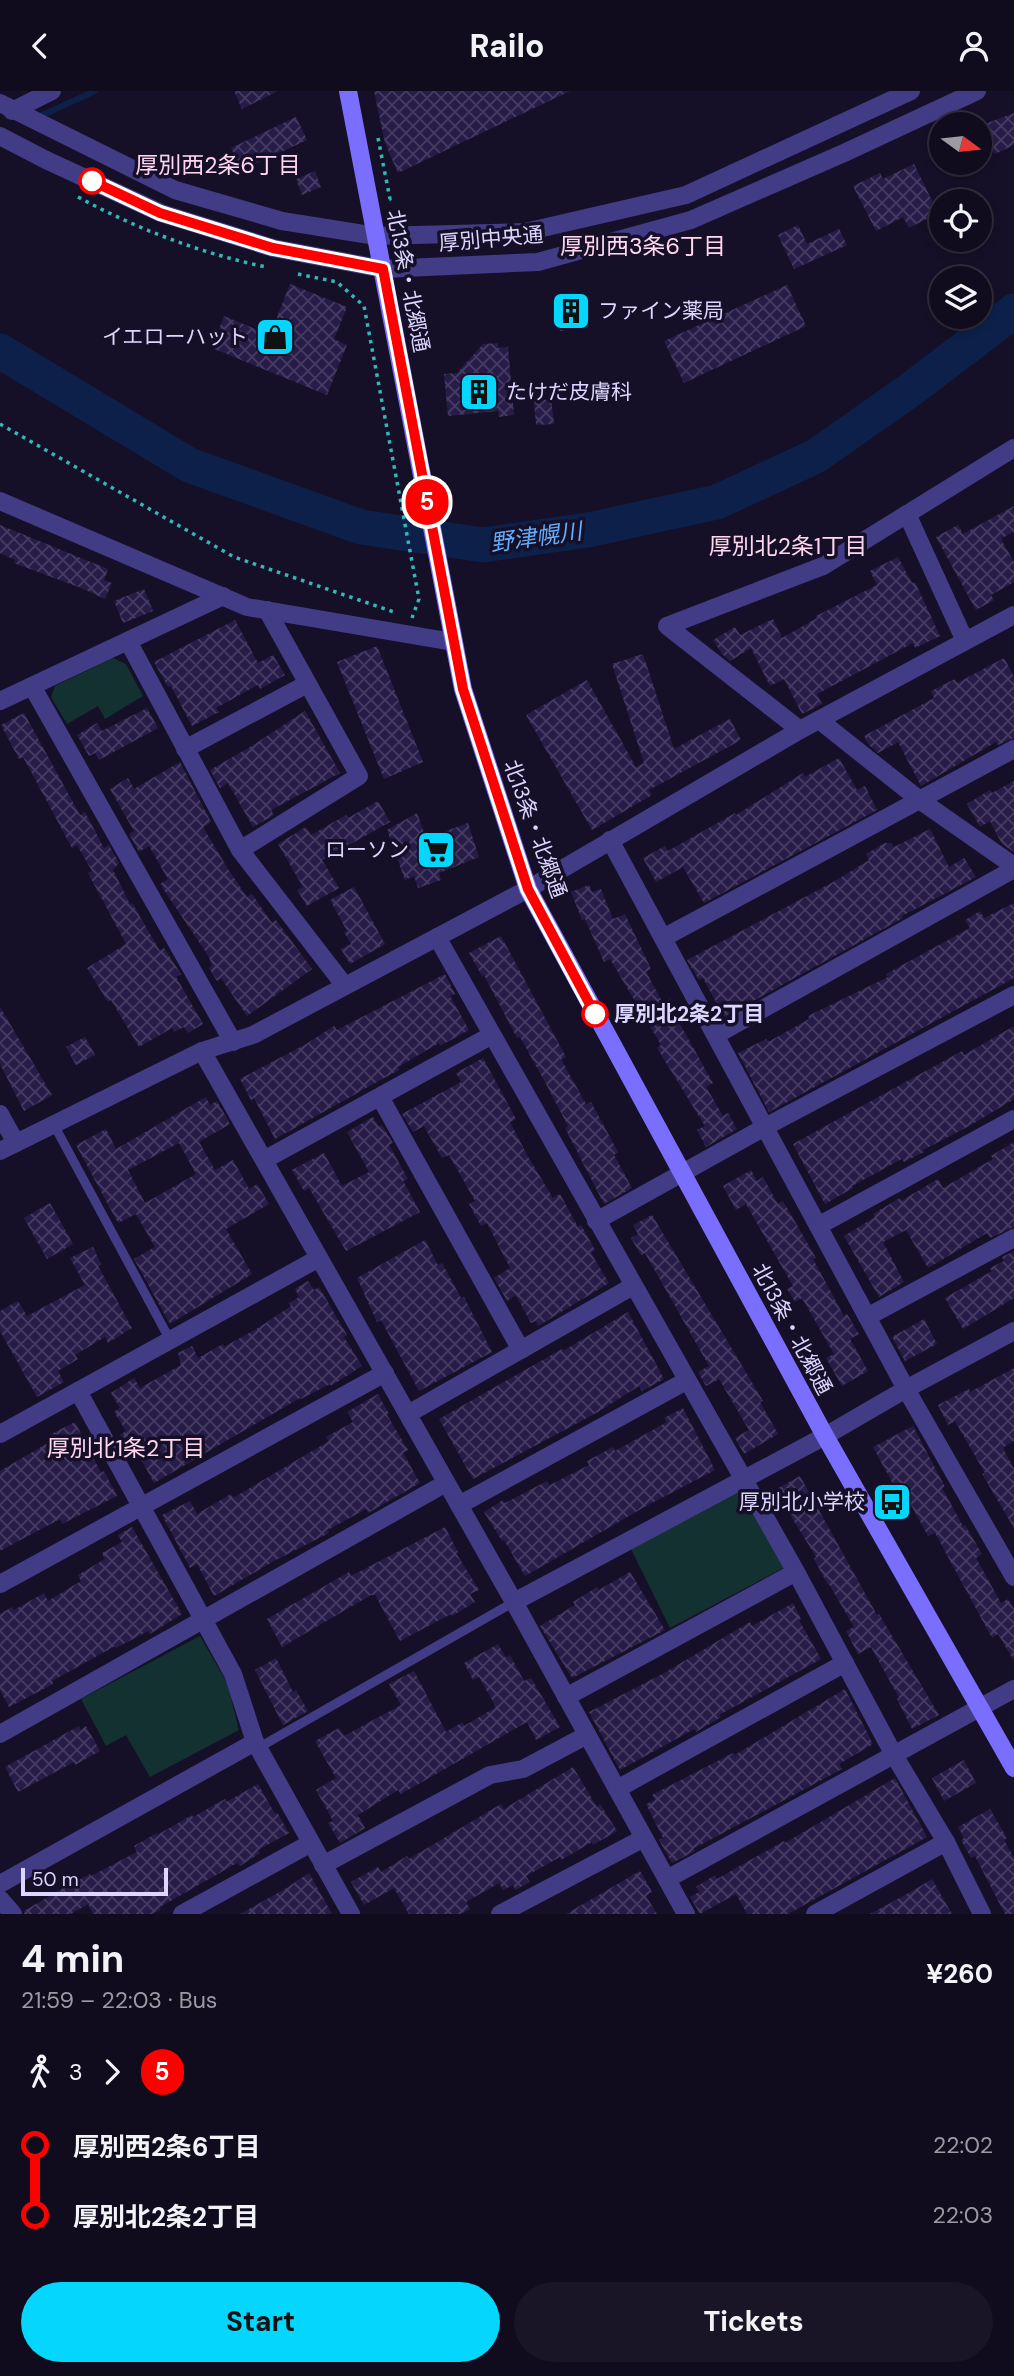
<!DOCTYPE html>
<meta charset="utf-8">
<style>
:root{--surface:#100c1d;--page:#191526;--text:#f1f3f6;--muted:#9c9ba4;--line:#302c3b;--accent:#04d6fd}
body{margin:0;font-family:"DM Sans","Noto Sans JP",sans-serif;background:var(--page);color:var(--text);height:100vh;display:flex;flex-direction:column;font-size:26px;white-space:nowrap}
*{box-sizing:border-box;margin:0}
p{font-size:23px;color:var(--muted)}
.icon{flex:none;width:38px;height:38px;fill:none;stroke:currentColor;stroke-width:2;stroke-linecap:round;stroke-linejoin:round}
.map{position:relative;height:1823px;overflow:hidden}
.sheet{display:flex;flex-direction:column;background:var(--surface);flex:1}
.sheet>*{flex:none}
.badge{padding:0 14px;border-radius:23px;font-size:24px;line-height:46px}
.needle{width:46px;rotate:105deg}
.fabs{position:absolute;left:929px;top:21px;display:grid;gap:14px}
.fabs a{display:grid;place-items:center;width:63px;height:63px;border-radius:50%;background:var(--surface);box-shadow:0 4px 10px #0003,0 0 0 2px var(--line);font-size:35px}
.scale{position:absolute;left:21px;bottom:18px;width:147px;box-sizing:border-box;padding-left:7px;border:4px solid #ddd6ff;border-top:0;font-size:19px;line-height:24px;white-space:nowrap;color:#ddd6ff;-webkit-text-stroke:5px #151027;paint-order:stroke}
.map>.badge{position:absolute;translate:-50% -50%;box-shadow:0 0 0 4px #fff}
.legs{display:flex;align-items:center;gap:10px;height:77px;padding:0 21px;font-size:23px}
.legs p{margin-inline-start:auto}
.headline{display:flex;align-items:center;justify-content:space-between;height:119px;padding:0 21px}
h1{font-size:38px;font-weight:700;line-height:52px}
.cta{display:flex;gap:14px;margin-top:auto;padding:14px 21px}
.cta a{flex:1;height:80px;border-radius:42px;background:var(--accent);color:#111;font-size:28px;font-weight:700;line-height:80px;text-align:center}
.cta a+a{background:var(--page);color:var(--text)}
ul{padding:0 21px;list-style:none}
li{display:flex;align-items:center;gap:24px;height:70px;font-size:26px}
li i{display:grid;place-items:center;width:10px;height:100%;margin:0 9px;background:currentColor}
li i::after{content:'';width:18px;height:18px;margin:-9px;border:5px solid;border-radius:50%;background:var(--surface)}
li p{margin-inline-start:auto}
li:first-child i{background:linear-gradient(#0000 50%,currentColor 0)}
li:last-child i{background:linear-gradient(currentColor 50%,#0000 0)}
header{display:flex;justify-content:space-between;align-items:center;height:91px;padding:0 21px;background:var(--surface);font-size:32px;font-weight:700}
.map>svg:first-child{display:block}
.park{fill:#133131}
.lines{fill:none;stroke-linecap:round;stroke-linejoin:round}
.stream{stroke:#0d2049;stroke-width:6}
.river{stroke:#0d2049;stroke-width:35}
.building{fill:url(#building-cross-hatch);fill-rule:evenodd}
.path{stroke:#30b9b8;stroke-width:3.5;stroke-dasharray:3.5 5;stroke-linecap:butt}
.service{stroke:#423b86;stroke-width:9}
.minor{stroke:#423b86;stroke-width:18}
.tertiary{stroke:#423b86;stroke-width:18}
.secondary{stroke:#7a6efe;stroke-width:18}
.line-1-casing{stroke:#fff;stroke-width:16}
.line-1{stroke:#f00;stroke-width:10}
.stop-1-dot{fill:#fff;stroke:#f00;stroke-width:3.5}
.labels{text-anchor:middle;stroke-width:7;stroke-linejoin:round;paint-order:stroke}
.street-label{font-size:21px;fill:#ddd6ff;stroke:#151027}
.poi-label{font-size:21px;fill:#ddd6ff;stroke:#151027;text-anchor:end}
.stop-label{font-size:21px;font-weight:bold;fill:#ddd6ff;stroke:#151027;text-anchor:start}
.neighbourhood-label{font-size:23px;fill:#ffd8ef;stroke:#151027}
.water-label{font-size:23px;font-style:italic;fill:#65aefe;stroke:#151027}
</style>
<header><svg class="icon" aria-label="back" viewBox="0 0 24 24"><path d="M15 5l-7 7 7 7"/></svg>Railo<svg class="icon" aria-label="person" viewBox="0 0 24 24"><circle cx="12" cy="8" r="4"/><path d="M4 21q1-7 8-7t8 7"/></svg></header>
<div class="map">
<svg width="1014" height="1823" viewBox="0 0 1014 1823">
<defs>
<pattern id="building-cross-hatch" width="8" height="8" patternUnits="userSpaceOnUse" patternTransform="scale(1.75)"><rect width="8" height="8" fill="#271c48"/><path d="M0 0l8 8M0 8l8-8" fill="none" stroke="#463c63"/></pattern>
</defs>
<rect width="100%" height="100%" fill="#151027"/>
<!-- park -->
<g class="park">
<path d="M113,567L126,573L143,605L105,628L98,615L67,633L51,606L55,595Z"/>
<path d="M741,1400L785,1476L670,1537L631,1458Z"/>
<path d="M200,1545L227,1592L239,1639L150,1686L126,1644L106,1655L81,1608Z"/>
</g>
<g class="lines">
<!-- stream -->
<path class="stream" d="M38,26L95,0"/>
<!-- river -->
<path class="river" d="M0,260L189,374L361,436L483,454L588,439L717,411L816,365L910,299L1014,220"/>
</g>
<!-- building -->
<g class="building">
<path d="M234,0H278L242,18Z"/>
<path d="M374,0H570L398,82L385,52Z"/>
<path d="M1014,22V54L995,63L982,34Z"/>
<path d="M296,26L307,49L242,79L231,57Z"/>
<path d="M914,73L938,122L909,137L903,126L876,140L853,95L880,82L883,88Z"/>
<path d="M315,80L321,96L302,104L296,88Z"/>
<path d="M798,134L807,153L839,138L847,154L794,178L778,144Z"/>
<path d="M290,193L347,216L334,248L347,254L327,304L212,257L224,225L270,244Z"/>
<path d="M787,194L806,235L684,292L664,250Z"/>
<path d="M581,201L585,237L560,240L557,204Z"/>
<path d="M498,252V257L508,256L514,324L499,326L498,320L448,325L444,283L457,282L483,253Z"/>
<path d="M551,308L554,333L536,334L534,310Z"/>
<path d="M1014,415V441L1002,447V450L1014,471V491L991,504L994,509L976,519L936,446L958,434L963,443Z"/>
<path d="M0,434L108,478L104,489L112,492L105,508L81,497L14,472L15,469L0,462Z"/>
<path d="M898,466L912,492L915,491L940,545L915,557L913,552L817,603L822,613L802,623L784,588L770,595L751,557L730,570L722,563L713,549L735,536L740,544L773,528L782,547L817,527L816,525L877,494L870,480Z"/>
<path d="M144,498L153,520L123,532L114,510Z"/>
<path d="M235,529L258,572L273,564L285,584L260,598L258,594L216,617L219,621L192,635L171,595L168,596L154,571Z"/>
<path d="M377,555L423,671L384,688L337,571Z"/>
<path d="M643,563L674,658L730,628L741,649L649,699L652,704L592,739L526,624L587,589L636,676L644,672L612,573Z"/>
<path d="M1004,567L1014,586V647L998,654L996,651L921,695L898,651L878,662L869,654L864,645L934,607L931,600L955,588L957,592Z"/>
<path d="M147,617L158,637L99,669L95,662L89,665L77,644L97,632L102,640Z"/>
<path d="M305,620L340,682L271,719L274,724L253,736L228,692L220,697L210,679L250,656Z"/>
<path d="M24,622L80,724L85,721L104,757L109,754L119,772L113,779L130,813L132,812L160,860L164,857L181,883L176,886L203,933L188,942L184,936L174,941L172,937L139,956L111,909L108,911L87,877L126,853L88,782L92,780L77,754L72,757L23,666L19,668L1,634Z"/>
<path d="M839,667L857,699L865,695L877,719L704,812L683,776L656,791L643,767L665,755L668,760L735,722L736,724L803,682L805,686Z"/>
<path d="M180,671L211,731L203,736L228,778L247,806L252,803L272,832L276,829L312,878L247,925L221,887L217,890L209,877L212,875L209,866L160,793L168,788L149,755L139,761L129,743L134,740L110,698L128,687L134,698Z"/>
<path d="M1014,690V761L1002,753L990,730L980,736L967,713L990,699L992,702Z"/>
<path d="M378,710L390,731L322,769L339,797L307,815L297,799L303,796L278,753L306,736L311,744L346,724L348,727Z"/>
<path d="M417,722L426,747L468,732L479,766L439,782L441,789L418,797L414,785L405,789L387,739Z"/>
<path d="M930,738L949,776L964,767L976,786L902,825L903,827L724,926L703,887L699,889L687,869L835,790L869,769L866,763L885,752H891L894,756Z"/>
<path d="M589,794L592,801L601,798L613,828L625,823L651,878L646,881L663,912L670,908L680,926L677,928L713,992L706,996L723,1025L728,1022L737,1038L706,1056L697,1039L705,1035L657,957L661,954L610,868L604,871L585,828L582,829L571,801Z"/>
<path d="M354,796L385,853L350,873L341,858L351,853L344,841L347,840L330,809Z"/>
<path d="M1014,812V887L769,1021L738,962L766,948L768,951L809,928L808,925L888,886L886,883L970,837L965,829L980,820L984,827Z"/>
<path d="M501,845L566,966L561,968L586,1013L591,1011L618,1061L614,1064L632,1097L604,1113L565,1037L568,1035L545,991L520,946L517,947L484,884L482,885L469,862Z"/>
<path d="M445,883L455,903L450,905L469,939L440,955L439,952L398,976L399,979L386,986L275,1048L254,1007L251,1009L240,988L306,953L334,935L337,939Z"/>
<path d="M0,916L52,1004L24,1020L0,973Z"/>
<path d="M1014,935V1008L971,1034L923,1059L924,1061L904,1071L902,1068L852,1095L853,1097L825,1113L793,1053L962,960L964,964Z"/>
<path d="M85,946L95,964L76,974L66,956Z"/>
<path d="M483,967L516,1028L510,1031L527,1064L553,1107L560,1103L578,1136L581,1134L595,1159L591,1162L609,1192L538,1235L536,1230L531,1232L516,1204L507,1210L494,1187L510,1177L487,1132L481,1135L469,1113L475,1110L449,1064L442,1067L424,1035L413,1041L402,1023L461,991L456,982Z"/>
<path d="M206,1006L210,1014L217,1010L230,1033L199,1051L215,1079L233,1069L248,1096L249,1098L257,1093L269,1113L226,1138L252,1183L170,1233L134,1168L155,1156L136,1123L118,1132L76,1054L106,1038L116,1058ZM179,1052L196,1083L145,1112L128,1079Z"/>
<path d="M373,1026L379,1036L382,1034L393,1052L389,1054L408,1088L403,1090L420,1121L346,1160L309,1097L304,1100L292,1079L324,1062L342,1095L369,1081L347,1041Z"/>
<path d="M1014,1051V1136L990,1147L987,1142L928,1177L906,1139L883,1151L904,1191L879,1206L844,1145L875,1126L873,1123L900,1107L901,1110L938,1088L943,1097L993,1068L991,1065Z"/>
<path d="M751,1079L757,1090L763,1086L778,1113L783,1110L816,1167L813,1168L844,1225L847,1223L859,1243L850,1248L868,1280L842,1295L826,1267L834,1263L802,1207L795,1211L787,1198L793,1195L746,1113L736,1119L723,1095Z"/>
<path d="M50,1112L73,1153L47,1168L24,1127Z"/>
<path d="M652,1124L763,1310L760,1311L778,1343L744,1363L735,1347L749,1339L719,1288L706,1295L698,1281L709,1275L645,1162L641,1164L631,1147L638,1143L633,1134Z"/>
<path d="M425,1149L438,1174L442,1172L461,1207L464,1206L492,1261L419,1300L381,1229L377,1231L357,1187Z"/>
<path d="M93,1156L101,1173L98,1175L132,1237L108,1252L105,1246L75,1264L78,1268L58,1280L64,1291L37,1306L0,1240V1220L18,1210L27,1225L85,1194L70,1167Z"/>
<path d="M1014,1160V1207L963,1238L945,1207L992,1180L990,1177L1004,1170L1002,1166Z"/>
<path d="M308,1190L314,1199L319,1196L347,1244L344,1246L362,1275L331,1295L330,1293L301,1308L300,1307L154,1392L137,1361L132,1364L120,1344L126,1340L114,1321L120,1317L111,1302L134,1287L140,1297L181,1274L178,1262L192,1255L198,1267L223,1253L224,1256L258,1237L291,1215L289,1212L299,1206L295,1198Z"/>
<path d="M628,1221L664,1288L642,1300L639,1295L598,1321L473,1388L439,1328L562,1258L563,1260Z"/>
<path d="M924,1228L937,1253L905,1270L892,1246Z"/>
<path d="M1014,1277V1350L1004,1356V1359L1014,1378V1437L982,1383L985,1382L955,1330L948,1334L938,1314L969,1298L970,1301Z"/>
<path d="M378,1303L389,1323L387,1324L408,1359L403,1362L420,1392L368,1422L366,1418L328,1439L329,1442L276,1469L214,1505L197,1473L190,1477L162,1424L190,1410L197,1423L231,1403L233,1407L329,1350L326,1346L353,1331L347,1321Z"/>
<path d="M683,1317L715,1379L648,1414L525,1485L504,1449L502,1450L484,1421L503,1409L505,1412L547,1390L550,1394L589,1374L587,1370L613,1356L615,1360L667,1331L664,1327Z"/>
<path d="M75,1331L101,1382L104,1380L117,1405L62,1433L60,1428L0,1460V1380L51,1350L49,1344Z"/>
<path d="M913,1335L945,1396L942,1397L963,1435L965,1434L982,1463L976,1467L1001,1512L1008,1508L1014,1518V1570L998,1543L992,1547L935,1442L928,1445L911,1414L906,1417L873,1356Z"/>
<path d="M800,1385L877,1524L879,1523L939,1624L912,1638L897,1608L899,1607L871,1556L858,1563L846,1540L854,1536L829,1493L828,1494L814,1468L816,1466L775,1399Z"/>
<path d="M132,1436L182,1523L150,1543L148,1540L116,1557L115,1555L52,1590L53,1593L9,1616L0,1599V1523L12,1516L14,1519L44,1502L48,1510L81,1490L78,1484L105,1468L102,1462L122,1451L118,1444Z"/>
<path d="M445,1436L458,1461L456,1462L479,1499L470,1503L475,1511L452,1525L451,1523L400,1550L375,1504H371L282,1556L267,1528L349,1481L351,1485Z"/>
<path d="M630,1481L665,1539L572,1587L540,1535L575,1514L573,1511L597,1496L599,1499Z"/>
<path d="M793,1512L801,1528L799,1529L821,1568L719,1624L721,1626L696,1641L694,1638L620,1679L589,1621L664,1582L750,1531L752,1535Z"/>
<path d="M498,1553L506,1567L510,1564L524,1590L531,1587L560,1636L536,1649L527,1631L401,1703L398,1699L358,1724L365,1737L340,1752L328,1732L333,1730L316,1699L336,1687L315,1650L339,1637L344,1645L401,1614L389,1593L414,1580L446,1641L463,1631L464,1635L496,1616L479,1586L473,1589L464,1572Z"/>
<path d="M276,1567L293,1601L296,1599L308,1620L283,1634L255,1579Z"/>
<path d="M845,1598L873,1653L839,1673L842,1678L693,1758L695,1760L672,1772L659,1749L663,1747L646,1713L655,1709L652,1704L733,1662L735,1664Z"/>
<path d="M79,1635L81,1639L86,1635L100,1660L75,1674L74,1671L18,1701L5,1676Z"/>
<path d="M964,1669L976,1692L944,1710L932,1687Z"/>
<path d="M573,1676L597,1716L600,1713L617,1740L593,1754L592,1751L561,1769L560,1766L526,1785L530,1791L515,1799L513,1794L503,1799L499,1792L466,1811L470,1818L460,1823H409L394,1797L364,1814L351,1791L378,1776L381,1781L407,1765L409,1768L501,1713L504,1718Z"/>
<path d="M895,1687L927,1746L788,1823H747L736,1803L700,1823L690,1806L699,1801L696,1796L715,1784L717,1788L784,1750L785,1752Z"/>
<path d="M258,1693L275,1723L277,1721L289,1742L258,1759L260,1762L240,1775L237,1772L160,1816L161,1818L152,1823H93L88,1813L71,1823H24V1820L63,1797L90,1783L91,1785L137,1761L134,1755L157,1742V1744L192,1724L193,1726L225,1708L226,1711Z"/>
<path d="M990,1718L1007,1747L1004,1749L1014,1767V1823H1005L975,1765L971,1767L961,1749L964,1747L958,1736Z"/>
<path d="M640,1780L652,1801L646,1805L657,1823H566Z"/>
<path d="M309,1782L332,1823H240L285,1798Z"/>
<path d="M932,1788L952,1823H870L914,1799Z"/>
</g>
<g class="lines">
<!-- path -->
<g class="path">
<path d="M378,47L390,108L387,109"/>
<path d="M78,106C137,138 200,162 266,176"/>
<path d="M298,183L337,191L364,215L419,508L412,527"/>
<path d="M0,333L234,466L394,521"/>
</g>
<!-- service -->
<g class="service">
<path d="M54,1034L170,1249"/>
<path d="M258,1657L514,1511"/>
</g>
<!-- minor -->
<g class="minor">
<path d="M12,20L52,0"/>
<path d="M0,410L247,516L453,551"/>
<path d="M907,423L965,550"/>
<path d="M128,550L240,759L345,895"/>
<path d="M32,595L233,951"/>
<path d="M0,610L223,505"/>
<path d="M819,629L921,710L1014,775"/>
<path d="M800,639L667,535L823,475L1014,357"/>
<path d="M185,658L307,593"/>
<path d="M610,749L906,1298L1014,1486"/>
<path d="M240,759L359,685L267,519"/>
<path d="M437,846L796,1481L894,1664L946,1751L982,1823"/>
<path d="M663,847L1014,658"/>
<path d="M716,944L1014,778"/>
<path d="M202,960L514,1511L686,1823"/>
<path d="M380,1006L521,1259"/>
<path d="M0,1023L16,1052"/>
<path d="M264,1069L492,944"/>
<path d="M596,1130L765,1036L1014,904"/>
<path d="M818,1135L1014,1028"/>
<path d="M867,1226L1014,1147"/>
<path d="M78,1300L233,1583L255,1651L351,1823"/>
<path d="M408,1323L633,1195"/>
<path d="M0,1343L319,1167"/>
<path d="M459,1414L686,1290"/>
<path d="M0,1493L385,1282"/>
<path d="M514,1511L825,1345L906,1298L1014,1240"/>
<path d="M566,1606L796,1481"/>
<path d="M0,1643L446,1392"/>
<path d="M617,1698L845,1572"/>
<path d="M323,1774L490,1684L523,1678L587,1644"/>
<path d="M667,1788L1014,1598"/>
<path d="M0,1793L255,1651"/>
<path d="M0,1808L13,1823"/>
<path d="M182,1823L311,1752"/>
<path d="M500,1823L644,1747"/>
<path d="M815,1823L946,1751"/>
</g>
<!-- tertiary -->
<g class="tertiary">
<path d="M0,12L175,99L282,130L376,145L525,141L686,104L911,0"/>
<path d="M0,45L46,69L161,122L273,157L383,178L538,171L691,129L844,62L977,0"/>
<path d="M0,1060L202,960L253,944L528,798L800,639L1014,524"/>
</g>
<!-- secondary -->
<path class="secondary" d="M348,0L463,598L528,798L825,1345L1014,1677"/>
</g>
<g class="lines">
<!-- line-1 casing -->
<g class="line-1-casing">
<path id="line-1" d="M92,90L160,122L273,157L383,178L463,598L528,798L595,923"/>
</g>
<!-- line-1 -->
<use href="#line-1" class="line-1"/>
</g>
<!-- icons -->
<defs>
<g id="building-square" transform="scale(2.0125)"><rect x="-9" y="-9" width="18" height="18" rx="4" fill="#04d6fd" stroke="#151027"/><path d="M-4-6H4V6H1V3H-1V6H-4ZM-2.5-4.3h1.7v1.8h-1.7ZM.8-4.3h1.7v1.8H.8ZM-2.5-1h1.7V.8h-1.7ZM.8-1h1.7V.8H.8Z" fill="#111"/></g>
<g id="shop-square" transform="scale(2.0125)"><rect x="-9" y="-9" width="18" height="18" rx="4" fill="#04d6fd" stroke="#151027"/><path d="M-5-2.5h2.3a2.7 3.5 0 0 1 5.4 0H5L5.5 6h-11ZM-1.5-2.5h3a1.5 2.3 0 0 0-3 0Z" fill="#111"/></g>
<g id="supermarket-square" transform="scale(2.0125)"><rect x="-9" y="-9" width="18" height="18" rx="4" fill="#04d6fd" stroke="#151027"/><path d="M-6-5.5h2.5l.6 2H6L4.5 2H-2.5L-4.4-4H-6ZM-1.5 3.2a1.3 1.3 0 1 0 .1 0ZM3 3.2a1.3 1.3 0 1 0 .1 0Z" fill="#111"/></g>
<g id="bus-square" transform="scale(2.0125)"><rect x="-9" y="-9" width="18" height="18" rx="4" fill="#04d6fd" stroke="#151027"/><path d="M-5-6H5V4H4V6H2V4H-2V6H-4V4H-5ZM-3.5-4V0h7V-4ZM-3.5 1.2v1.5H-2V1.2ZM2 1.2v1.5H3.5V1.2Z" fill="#111"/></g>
</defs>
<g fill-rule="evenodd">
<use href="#building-square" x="571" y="220"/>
<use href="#shop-square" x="275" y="246"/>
<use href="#building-square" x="479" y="301"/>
<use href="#supermarket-square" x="436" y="759"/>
<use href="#bus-square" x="892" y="1411"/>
</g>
<!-- markers -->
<g class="stop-1-dot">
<circle cx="92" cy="90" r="12"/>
<circle cx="595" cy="923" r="12"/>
</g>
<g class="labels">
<!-- street labels -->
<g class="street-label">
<text transform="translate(491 148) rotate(-5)" y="7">厚別中央通</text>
<text transform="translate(408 190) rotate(79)" y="7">北13条・北郷通</text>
<text transform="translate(535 738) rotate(70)" y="7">北13条・北郷通</text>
<text transform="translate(792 1238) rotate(62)" y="7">北13条・北郷通</text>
</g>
<!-- poi labels -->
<g class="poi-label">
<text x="598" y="227" text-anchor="start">ファイン薬局</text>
<text x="248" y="253">イエローハット</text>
<text x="506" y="308" text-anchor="start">たけだ皮膚科</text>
<text x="409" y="766">ローソン</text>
<text x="865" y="1418">厚別北小学校</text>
</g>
<!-- stop labels -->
<g class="stop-label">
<text x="614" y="930">厚別北2条2丁目</text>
</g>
<!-- neighbourhood labels -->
<g class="neighbourhood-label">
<text x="218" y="82">厚別西2条6丁目</text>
<text x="643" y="163">厚別西3条6丁目</text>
<text x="788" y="463">厚別北2条1丁目</text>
<text x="126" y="1365">厚別北1条2丁目</text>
</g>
<!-- water labels -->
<g class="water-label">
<text transform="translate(536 446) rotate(-8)" y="8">野津幌川</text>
</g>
</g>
</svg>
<div class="fabs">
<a><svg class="needle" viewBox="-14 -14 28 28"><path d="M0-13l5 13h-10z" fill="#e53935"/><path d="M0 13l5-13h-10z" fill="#9c9ba4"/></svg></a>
<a><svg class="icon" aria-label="locate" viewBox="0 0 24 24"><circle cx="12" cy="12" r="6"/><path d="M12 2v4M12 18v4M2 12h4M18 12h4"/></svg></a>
<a><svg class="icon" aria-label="layers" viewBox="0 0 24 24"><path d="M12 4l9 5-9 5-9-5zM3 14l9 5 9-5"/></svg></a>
</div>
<div class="scale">50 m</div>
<b class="badge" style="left:427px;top:411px;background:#f00;color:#fff">5</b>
</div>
<section class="sheet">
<div class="headline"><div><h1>4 min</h1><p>21:59 – 22:03 · Bus</p></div><b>¥260</b></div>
<div class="legs"><svg class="icon" aria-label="walk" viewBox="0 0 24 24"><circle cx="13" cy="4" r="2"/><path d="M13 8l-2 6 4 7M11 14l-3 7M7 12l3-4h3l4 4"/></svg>3<svg class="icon" aria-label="forward" viewBox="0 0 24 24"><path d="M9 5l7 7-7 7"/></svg><b class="badge" style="background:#f00;color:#fff">5</b></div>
<ul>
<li><i style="color:#f00"></i><b>厚別西2条6丁目</b><p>22:02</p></li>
<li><i style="color:#f00"></i><b>厚別北2条2丁目</b><p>22:03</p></li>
</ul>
<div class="cta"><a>Start</a><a>Tickets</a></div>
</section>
